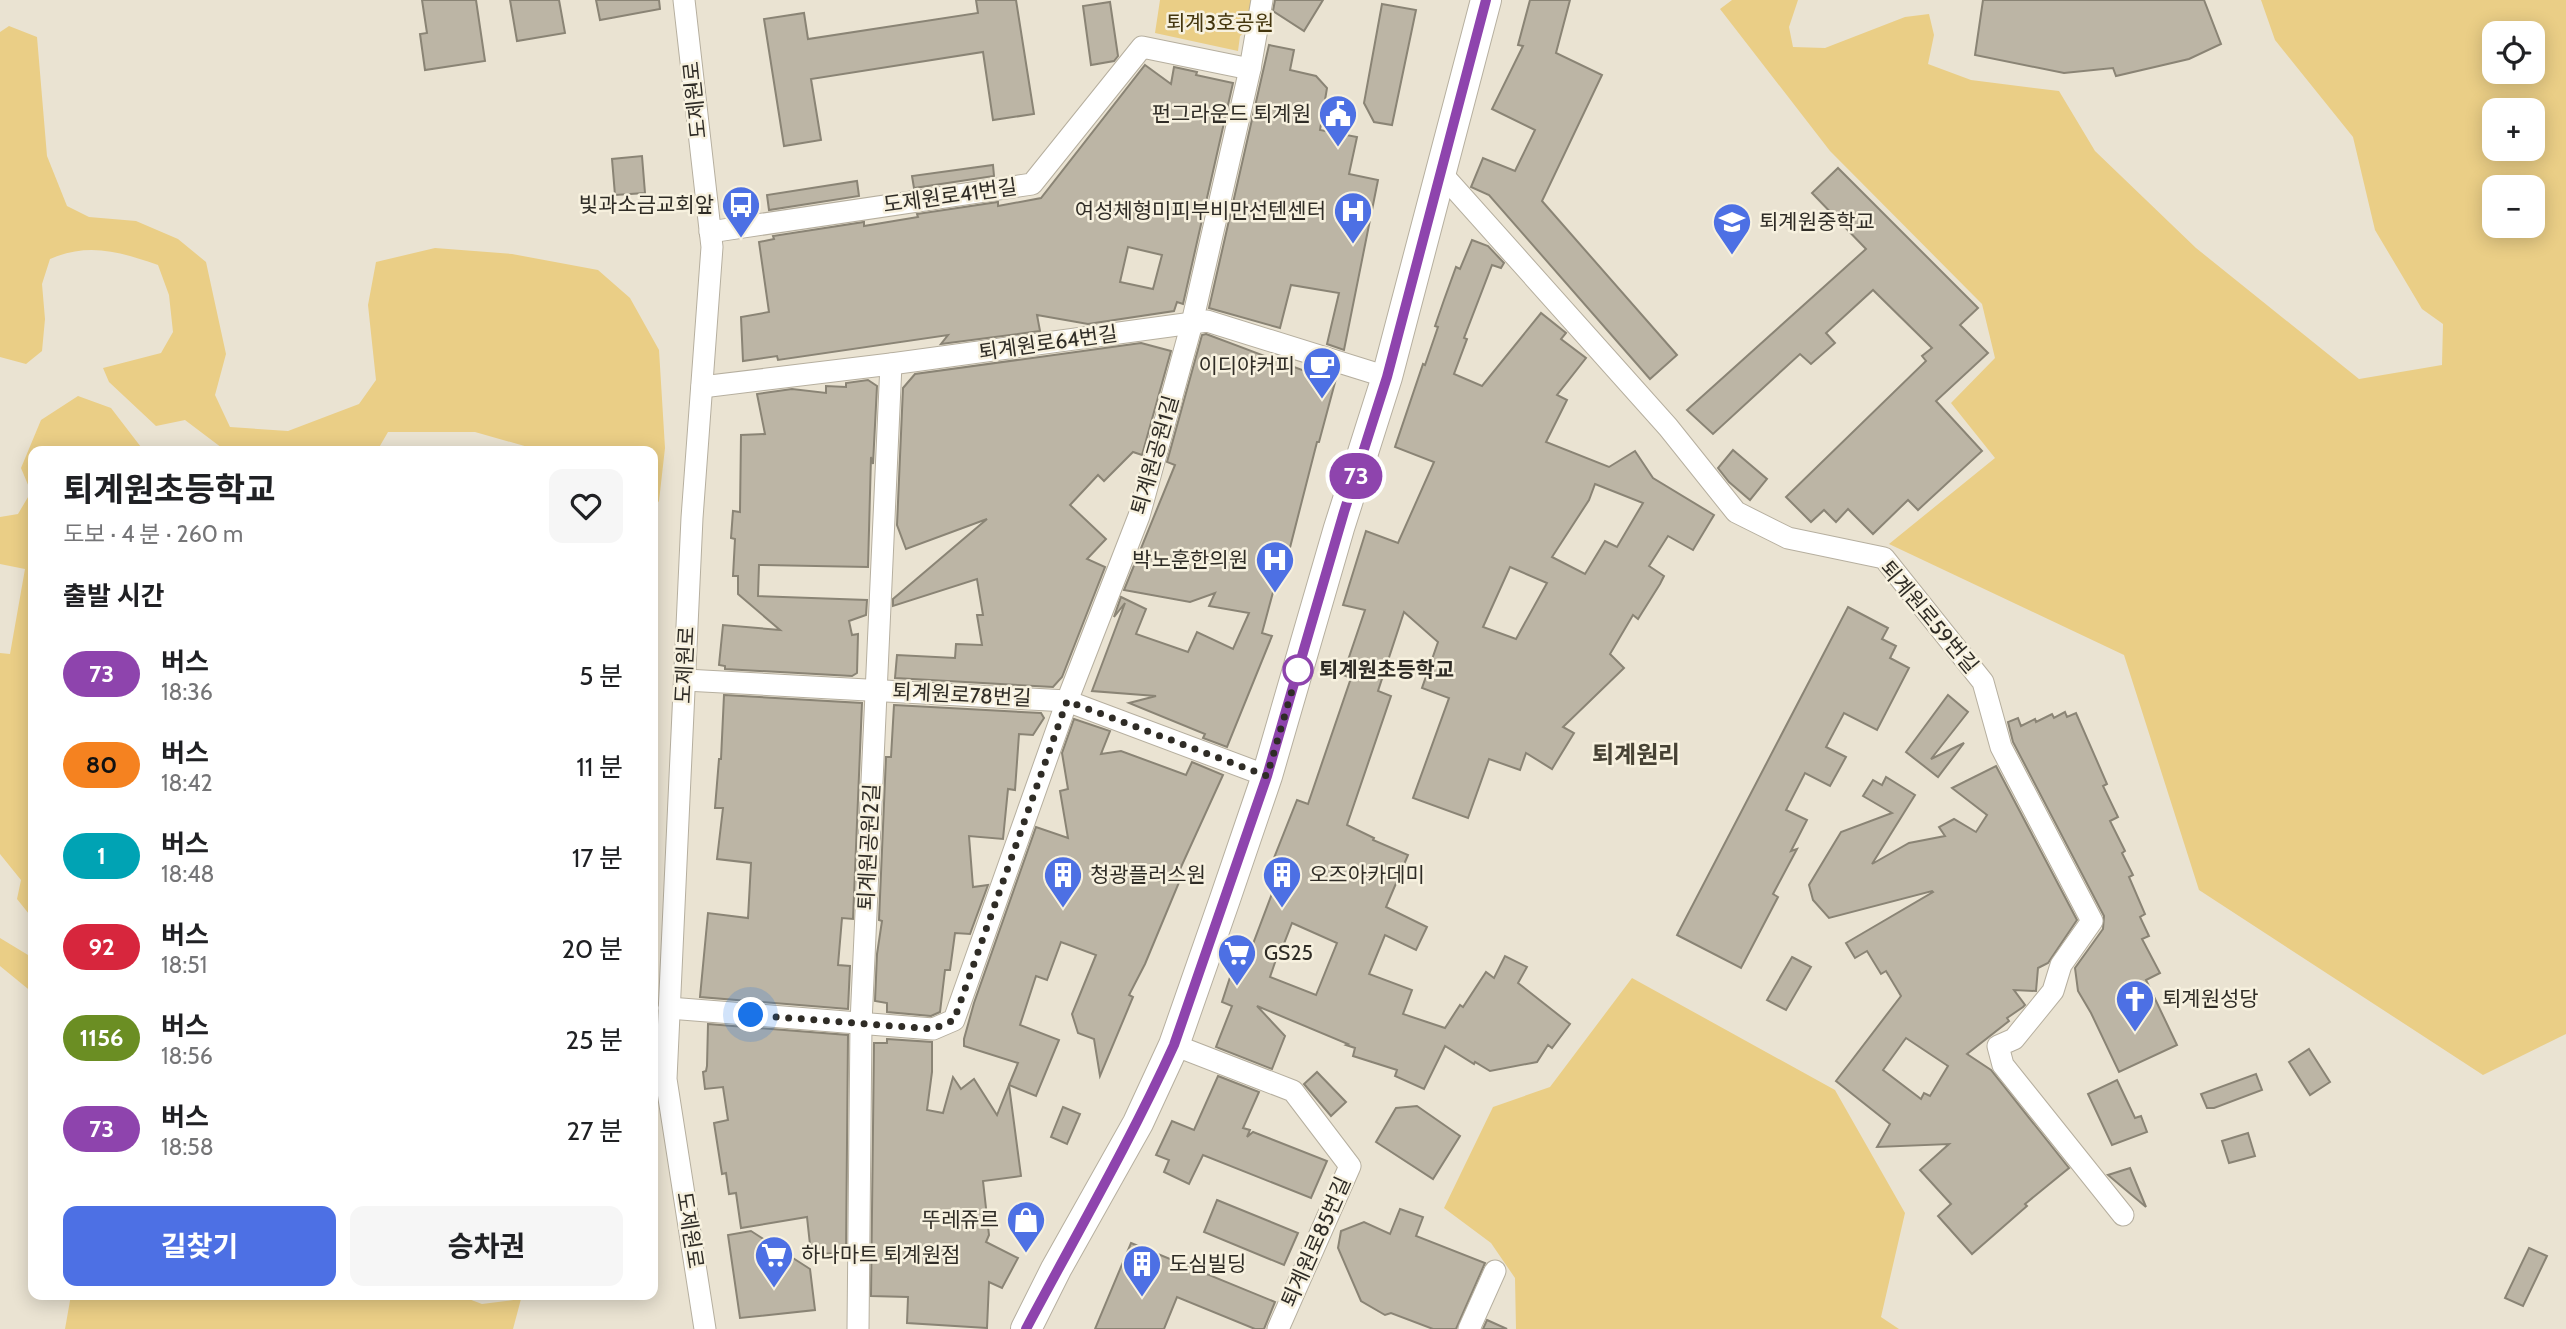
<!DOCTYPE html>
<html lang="ko">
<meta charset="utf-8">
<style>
:root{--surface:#fff;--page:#f6f6f6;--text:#202124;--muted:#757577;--accent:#4d70e4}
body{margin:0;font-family:Cabin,"Noto Sans KR",sans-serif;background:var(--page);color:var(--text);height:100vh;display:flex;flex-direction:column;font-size:26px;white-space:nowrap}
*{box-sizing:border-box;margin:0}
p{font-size:23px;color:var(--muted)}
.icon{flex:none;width:38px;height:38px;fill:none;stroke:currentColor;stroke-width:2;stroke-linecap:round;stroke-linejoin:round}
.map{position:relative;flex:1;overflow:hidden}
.details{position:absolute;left:28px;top:446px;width:630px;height:854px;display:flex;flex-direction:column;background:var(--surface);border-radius:14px;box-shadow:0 4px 18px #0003}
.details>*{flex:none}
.badge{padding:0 14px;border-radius:23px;font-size:24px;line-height:46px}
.controls{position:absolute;left:2482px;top:21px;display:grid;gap:14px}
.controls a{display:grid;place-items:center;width:63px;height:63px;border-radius:14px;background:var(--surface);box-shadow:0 4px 18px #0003;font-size:35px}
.you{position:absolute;width:35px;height:35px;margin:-18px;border:5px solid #fff;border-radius:50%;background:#1a73e8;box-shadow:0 0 0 10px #1a73e833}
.map>.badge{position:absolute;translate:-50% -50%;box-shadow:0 0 0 4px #fff}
h2{padding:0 35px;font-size:26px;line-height:63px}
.round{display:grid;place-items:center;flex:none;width:74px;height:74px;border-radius:14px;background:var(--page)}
.overview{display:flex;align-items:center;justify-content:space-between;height:119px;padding:0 35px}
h1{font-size:33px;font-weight:700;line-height:52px}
.button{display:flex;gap:14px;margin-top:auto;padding:14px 35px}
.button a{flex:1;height:80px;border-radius:14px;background:var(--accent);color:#fff;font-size:28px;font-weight:700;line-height:80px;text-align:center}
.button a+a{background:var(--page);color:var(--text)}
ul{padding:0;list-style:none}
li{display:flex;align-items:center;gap:21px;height:91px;padding:0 35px}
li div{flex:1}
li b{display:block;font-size:26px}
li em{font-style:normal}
li .badge{min-width:77px;font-weight:700;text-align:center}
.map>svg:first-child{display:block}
.green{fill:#eace86;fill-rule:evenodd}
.building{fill:#bcb5a5;stroke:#8a8475;stroke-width:2;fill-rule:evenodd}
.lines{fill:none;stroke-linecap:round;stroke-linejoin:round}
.street-casing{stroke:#b6af9f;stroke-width:23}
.secondary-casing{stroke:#b6af9f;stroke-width:32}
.street{stroke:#fff;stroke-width:21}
.secondary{stroke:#fff;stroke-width:30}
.line-casing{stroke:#fff;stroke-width:16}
.line{stroke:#8e44ad;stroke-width:10}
.walk{stroke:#2f2c26;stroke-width:7;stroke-dasharray:0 12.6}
.stop-dot{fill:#fff;stroke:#8e44ad;stroke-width:3.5}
.labels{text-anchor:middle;stroke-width:5;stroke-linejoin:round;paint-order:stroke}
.park-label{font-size:21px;fill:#44360e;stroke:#f7f1df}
.street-label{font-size:21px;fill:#2f2c26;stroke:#f7f1df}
.poi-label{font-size:21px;fill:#2f2c26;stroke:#f7f1df;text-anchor:start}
.stop-label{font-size:21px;font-weight:bold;fill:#2f2c26;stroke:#f7f1df;text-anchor:start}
.quarter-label{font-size:24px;font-weight:bold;fill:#474234;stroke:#f7f1df}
</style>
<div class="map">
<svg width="2566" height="1329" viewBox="0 0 2566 1329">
<rect width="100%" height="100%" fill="#eae3d2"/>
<!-- green -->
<g class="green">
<path d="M1160,0H1256L1251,28L1240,36L1238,51L1155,33Z"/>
<path d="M1732,0H1798L1789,27L1793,47L1825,48L1905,17L1929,14L1934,35L1928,64L1971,80L2059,91L2095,151L2196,248L2359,379L2442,365L2443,324L2422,309L2375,230L2353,137L2275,40L2261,0H2566V1034L2483,1075L2199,890L2124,655L1889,544L1995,458L1951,403L1995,358L1982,304L1830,151L1720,9ZM2494,33H2532V72H2494ZM2494,110H2532V149H2494ZM2532,187V226H2494V187Z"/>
<path d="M9,26L37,37L47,156L67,206L89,217L136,221L178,239L206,262L226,354L215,395L230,427L288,431L359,404L376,380L368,305L376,262L435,248L512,254L598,270L630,298L659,350L665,448L659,501L653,509V452L542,451L475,432H388L377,451H226L185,420L156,426L109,382L103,368L161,353L173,332L169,295L158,265C120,252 89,242 50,259L42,284L45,319L42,351L26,364L0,357V32Z"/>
<path d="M78,396L111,408L144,451L33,452V919L17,899L21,880L0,854V653L10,654L25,569L0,564V517L18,514L31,492L21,468L41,420Z"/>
<path d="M0,938L33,958V993L0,966Z"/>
<path d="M1632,978L1835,1090L1905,1213L1881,1317L1899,1329H1516L1515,1278L1491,1243L1444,1208L1493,1107L1550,1087Z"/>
<path d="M71,1295H458L482,1304L521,1299L513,1329H65Z"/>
</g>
<!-- building -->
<g class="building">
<path d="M422,0H476L485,61L425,70L420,34L427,33Z"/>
<path d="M510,0H559L565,33L517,41Z"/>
<path d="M596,0H659L660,9L600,20Z"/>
<path d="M976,0H1016L1034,114L993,120L983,52L811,79L821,140L784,146L764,19L804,13L808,39L978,13Z"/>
<path d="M1275,0H1323L1304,31L1273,11Z"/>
<path d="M1530,0H1570L1556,53L1602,75L1542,201L1677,355L1650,379L1489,195L1471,187L1483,158L1515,171L1535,130L1492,109L1523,46L1518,45Z"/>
<path d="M1983,0H2204L2221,44L2189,59L2116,76L2113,68L2064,73L1975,55Z"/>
<path d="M1110,2L1118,56L1114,61L1091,65L1083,6Z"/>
<path d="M1382,4L1416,10L1392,125L1374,122L1364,103Z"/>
<path d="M1269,45L1294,50L1290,70L1316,76L1327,88L1320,130L1357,137L1349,174L1378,180L1344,350L1327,344L1339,293L1291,285L1280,328L1209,308Z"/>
<path d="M1145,65L1171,84L1174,67L1197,72L1196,75L1233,83L1183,304L1177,302L1174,311L1088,324L1037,315L1040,331L941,344L948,335L778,360L777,356L743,361L741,317L769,312L759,242L774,239L773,236L864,222V226L918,217L917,214L998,202V206L1041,198ZM1128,247L1162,255L1153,289L1120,282Z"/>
<path d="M642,156L645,193L615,195L612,159Z"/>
<path d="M993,165L994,176L914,188L912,176Z"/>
<path d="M1838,168L1978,308L1960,325L1988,353L1936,401L1982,451L1918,510L1908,500L1873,534L1848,509L1836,522L1824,510L1811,522L1786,497L1926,361L1922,356L1932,348L1873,290L1826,333L1835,343L1811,364L1800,354L1713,434L1687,410L1866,249L1812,193Z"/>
<path d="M857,181L859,196L769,210L767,195Z"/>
<path d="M1472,240L1488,246L1504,263L1501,268L1492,265L1464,338L1467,339L1454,374L1482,386L1541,313L1566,333L1561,339L1586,358L1557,395L1567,400L1546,442L1609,467L1635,451L1653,478L1714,515L1693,550L1668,536L1649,566L1664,576L1660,584L1638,619L1633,615L1610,654L1624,668L1563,727L1574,733L1552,769L1526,753L1520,770L1489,759L1468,818L1413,798L1449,698L1422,688L1438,642L1404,612L1378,691L1391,696L1347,825L1374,838L1373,840L1408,855L1386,907L1427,927L1416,950L1385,935L1369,974L1412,990L1403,1014L1445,1028L1460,1005L1463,1007L1486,972L1494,978L1505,956L1527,967L1518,983L1570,1024L1552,1048L1548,1045L1537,1062L1490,1071L1475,1062L1474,1064L1445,1046L1424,1089L1395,1076L1397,1070L1353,1056L1355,1048L1346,1045L1348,1044L1257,1006L1285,1036L1272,1069L1216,1047L1232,1006L1222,1002L1235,962L1245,965L1284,862L1274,858L1297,800L1308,804L1351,678L1343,675L1365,610L1343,605L1366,531L1398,543L1434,462L1395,447L1423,364L1425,365L1438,327L1435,326L1444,300L1456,267L1460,269ZM1595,484L1643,503L1617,547L1605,541L1585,574L1552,557L1589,500ZM1510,567L1547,583L1516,639L1483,627ZM1292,923L1337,943L1316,995L1270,977L1281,945L1283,946Z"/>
<path d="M1206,334L1310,373L1312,367L1337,375L1319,442H1317L1284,571L1279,570L1262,633L1272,636L1227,747L1203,738L1205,734L1129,703L1156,696L1092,691L1125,603L1114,617L1121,597L1146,609L1136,634L1188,652L1197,632L1233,649L1249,613L1209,606L1215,593L1190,602L1124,590L1175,465L1167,462L1202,335Z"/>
<path d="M1141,343L1171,351L1142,455L1133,452L1104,481L1098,475L1070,505L1106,539L1087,559L1105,567L1062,677L1053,687L895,678L897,655L955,658L956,644L982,645L977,615H983L977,579L893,606V599L987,519L906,549L897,525L903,388L915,374Z"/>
<path d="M868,380L877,386L873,464L871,457L868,567L759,565L758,596L867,600L866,615L849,621L852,635L858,634L857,673L852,676L725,669V666L719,665L723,625L780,630L738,594V576H733L735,539L731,538L733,511L740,512L741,435L765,434L757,394L792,389L826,393V386L846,387V383Z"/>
<path d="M1733,450L1767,479L1750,500L1729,482L1718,468Z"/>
<path d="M1848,607L1888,628L1882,639L1896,646L1890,658L1909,668L1877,730L1844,713L1826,747L1846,757L1830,786L1805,773L1786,810L1807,820L1791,851L1797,849L1773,894L1778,897L1741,968L1677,935Z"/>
<path d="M724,695L862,703L853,919L842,918L838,965L850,966L848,1009L700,997L708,913L748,918L751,863L717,859L723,808H715L719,759H721Z"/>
<path d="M1948,695L1968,712L1931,759L1964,743L1938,777L1906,752Z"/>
<path d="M894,705L1041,713L1044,718L1033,735L1019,734L1015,790L1008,789L1003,839L969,836L973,887L988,885L970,934L955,933L950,970H945L940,1012L931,1016L887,1012V1003L875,1001L877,954L882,921L879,920L886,757H891Z"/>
<path d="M2065,712L2067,717L2076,713L2107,784L2103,786L2118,817L2110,821L2125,851L2122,853L2133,875L2129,877L2145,914L2140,917L2149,936L2142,939L2160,973L2146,980L2177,1045L2119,1072L2091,1013L2078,991L2075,968L2103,929L2104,916L2013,742L2008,722L2018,718L2021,726L2035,719L2036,722L2052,714L2054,718Z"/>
<path d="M1074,719L1110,731L1101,754L1121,751L1186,775L1192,762L1223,775L1176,878L1180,880L1145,964L1129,995L1133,997L1100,1076L1094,1039L1078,1033L1072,1014L1096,955L1061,942L1047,980L1036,976L1020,1025L1059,1040L1036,1096L1009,1085L1018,1063L964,1046V1039L974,1003L1036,827L1068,838L1060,791L1068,789L1062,753Z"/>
<path d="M1996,766L2077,920L2048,963L2038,968L2036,991L2014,990L2025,1005L2023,1007L2007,1018L2009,1021L1967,1054L1991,1070L2069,1168L2025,1204L2027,1206L1972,1254L1938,1216L1951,1204L1920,1170L1949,1144L1877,1147L1890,1124L1836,1081L1901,996L1886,971L1881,974L1867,951L1855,958L1846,943L1933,892L1932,891L1829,918L1813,900L1809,885L1841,832L1892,813L1863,796L1873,780L1882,785L1886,777L1915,795L1872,864L1909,843L1945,836L1939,827L1954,819L1976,832L1987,815L1952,788ZM1906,1038L1948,1066L1930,1096L1924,1093L1921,1099L1883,1070Z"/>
<path d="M1792,957L1811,967L1786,1010L1767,1000Z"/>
<path d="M708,1024L848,1035L846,1253L811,1254L807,1217L741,1228L736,1193L729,1194L726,1173L722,1174L714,1123L728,1120L723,1087L705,1089L703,1072L706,1071L707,1066Z"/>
<path d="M887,1039L932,1042V1072L927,1110L943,1113L953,1077L961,1089L974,1079L997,1115L1009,1085L1021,1176L983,1181L989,1235L986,1242L1018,1258L1002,1288L989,1282L987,1328L907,1323L908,1297L871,1296L874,1043H887Z"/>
<path d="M2309,1049L2330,1082L2310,1095L2289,1062Z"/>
<path d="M1317,1072L1346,1102L1331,1116L1304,1084Z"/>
<path d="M2256,1074L2262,1090L2214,1108H2207L2201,1094Z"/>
<path d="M1218,1076L1259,1092L1243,1128L1250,1130L1247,1137L1253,1132L1327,1161L1311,1198L1203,1155L1189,1184L1164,1172L1169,1160L1156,1155L1172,1121L1194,1130Z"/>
<path d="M2117,1080L2135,1118L2141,1116L2147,1132L2112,1145L2088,1094Z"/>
<path d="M1417,1106L1460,1136L1433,1179L1376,1142L1396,1108Z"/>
<path d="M1063,1107L1080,1114L1067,1144L1051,1137Z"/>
<path d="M2248,1133L2255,1156L2229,1163L2222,1141Z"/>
<path d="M2130,1168L2146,1207L2108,1175Z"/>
<path d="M1217,1200L1298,1233L1284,1265L1204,1232Z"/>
<path d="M1400,1209L1423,1217L1416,1236L1485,1263L1456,1329H1433L1391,1313L1385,1315L1361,1301L1338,1248L1341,1231L1364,1222L1390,1234Z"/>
<path d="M751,1231L810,1269L815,1310L740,1318L728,1235Z"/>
<path d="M1131,1243L1275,1302L1264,1329H1255L1177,1297L1164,1329H1095Z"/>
<path d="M2529,1248L2547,1256L2523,1306L2505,1298Z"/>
<path d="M1487,1320L1507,1329H1483Z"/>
</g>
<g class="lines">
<!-- street casing -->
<g class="street-casing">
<g id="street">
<path d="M684,0L712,247L692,518L666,1079L705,1329"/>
<path d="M1441,173L1668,427L1736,512L1788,538L1884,558L1983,682L2001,747L2092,921L2061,965L2053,991L2014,1039L1998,1046L2003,1065L2123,1215"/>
<path d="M710,232L1032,184L1142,47L1250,69"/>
<path d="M702,387L891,364L1207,321L1387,377"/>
<path d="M685,680L1067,701L1267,776"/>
<path d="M669,1008L933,1029L954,1020L1067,701L1139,516L1192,323L1250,69L1262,0"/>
<path d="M1174,1045L1293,1091L1350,1166L1278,1329"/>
<path d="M858,1329L861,1023L891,364"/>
<path d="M1469,1329L1495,1271"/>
</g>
</g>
<!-- secondary casing -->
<g class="secondary-casing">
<path id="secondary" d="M1026,1329L1056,1269L1138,1123L1174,1045L1225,899L1267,776L1339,528L1387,377L1486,0"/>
</g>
<!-- street -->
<use href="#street" class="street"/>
<!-- secondary -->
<use href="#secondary" class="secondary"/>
</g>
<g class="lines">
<!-- line casing -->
<g class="line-casing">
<path id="line" d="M1026,1329C1076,1235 1130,1142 1174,1045L1267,776L1344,512L1387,377L1486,0"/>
</g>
<!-- line -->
<use href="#line" class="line"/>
<!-- walk -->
<path class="walk" d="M751,1015L933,1029L954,1020L1067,701L1267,776L1298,670"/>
</g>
<!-- icons -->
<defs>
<g id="civic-pin" transform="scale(2.0125)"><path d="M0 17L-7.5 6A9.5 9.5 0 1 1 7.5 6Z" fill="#4d70e4" stroke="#f7f1df"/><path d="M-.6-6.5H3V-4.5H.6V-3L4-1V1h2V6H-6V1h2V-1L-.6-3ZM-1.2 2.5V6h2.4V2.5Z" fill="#fff"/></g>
<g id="bus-pin" transform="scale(2.0125)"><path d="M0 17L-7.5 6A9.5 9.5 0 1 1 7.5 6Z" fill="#4d70e4" stroke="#f7f1df"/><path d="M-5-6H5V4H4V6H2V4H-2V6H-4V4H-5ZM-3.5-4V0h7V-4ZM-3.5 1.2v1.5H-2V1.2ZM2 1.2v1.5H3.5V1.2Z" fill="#fff"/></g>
<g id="hospital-pin" transform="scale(2.0125)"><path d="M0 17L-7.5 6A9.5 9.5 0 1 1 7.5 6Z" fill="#4d70e4" stroke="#f7f1df"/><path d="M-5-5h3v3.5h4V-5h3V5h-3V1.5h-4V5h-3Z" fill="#fff"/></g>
<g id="school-pin" transform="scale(2.0125)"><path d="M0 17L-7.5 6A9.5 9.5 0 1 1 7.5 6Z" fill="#4d70e4" stroke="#f7f1df"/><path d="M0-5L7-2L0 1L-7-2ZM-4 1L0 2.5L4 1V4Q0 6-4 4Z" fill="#fff"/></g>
<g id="cafe-pin" transform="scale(2.0125)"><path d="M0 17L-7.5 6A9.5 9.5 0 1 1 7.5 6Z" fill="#4d70e4" stroke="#f7f1df"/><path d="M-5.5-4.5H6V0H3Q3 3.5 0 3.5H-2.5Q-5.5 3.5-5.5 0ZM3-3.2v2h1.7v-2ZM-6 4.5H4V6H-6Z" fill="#fff"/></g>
<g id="building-pin" transform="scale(2.0125)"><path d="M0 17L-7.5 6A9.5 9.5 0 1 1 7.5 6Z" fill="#4d70e4" stroke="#f7f1df"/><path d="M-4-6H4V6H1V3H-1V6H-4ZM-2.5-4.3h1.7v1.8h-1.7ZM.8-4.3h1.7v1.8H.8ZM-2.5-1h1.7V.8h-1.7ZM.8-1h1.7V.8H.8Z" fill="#fff"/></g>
<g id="supermarket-pin" transform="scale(2.0125)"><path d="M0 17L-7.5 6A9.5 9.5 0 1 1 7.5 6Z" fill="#4d70e4" stroke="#f7f1df"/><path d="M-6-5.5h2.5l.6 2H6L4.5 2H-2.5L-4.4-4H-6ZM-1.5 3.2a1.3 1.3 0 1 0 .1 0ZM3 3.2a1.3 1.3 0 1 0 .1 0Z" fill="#fff"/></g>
<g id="church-pin" transform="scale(2.0125)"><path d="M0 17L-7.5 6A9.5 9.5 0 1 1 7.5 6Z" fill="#4d70e4" stroke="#f7f1df"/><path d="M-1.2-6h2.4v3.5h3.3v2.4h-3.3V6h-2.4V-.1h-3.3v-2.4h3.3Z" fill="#fff"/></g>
<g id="shop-pin" transform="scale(2.0125)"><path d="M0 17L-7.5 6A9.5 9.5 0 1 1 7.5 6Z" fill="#4d70e4" stroke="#f7f1df"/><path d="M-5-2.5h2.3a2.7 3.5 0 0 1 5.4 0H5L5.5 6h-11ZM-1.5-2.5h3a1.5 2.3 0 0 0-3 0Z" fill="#fff"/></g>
</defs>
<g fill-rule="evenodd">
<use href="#civic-pin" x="1338" y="114"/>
<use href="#bus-pin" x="741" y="205"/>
<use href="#hospital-pin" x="1353" y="211"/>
<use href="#school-pin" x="1732" y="222"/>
<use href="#cafe-pin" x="1322" y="366"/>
<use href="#hospital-pin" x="1275" y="560"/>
<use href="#building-pin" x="1063" y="875"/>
<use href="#building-pin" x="1282" y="875"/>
<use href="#supermarket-pin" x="1237" y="953"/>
<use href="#church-pin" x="2135" y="999"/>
<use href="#shop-pin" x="1026" y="1220"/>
<use href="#supermarket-pin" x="774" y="1255"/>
<use href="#building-pin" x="1142" y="1264"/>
</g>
<!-- markers -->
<circle class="stop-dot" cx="1298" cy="670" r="14"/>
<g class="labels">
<!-- park labels -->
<g class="park-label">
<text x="1220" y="30">퇴계3호공원</text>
</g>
<!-- street labels -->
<g class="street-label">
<text transform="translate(695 100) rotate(-96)" y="7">도제원로</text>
<text transform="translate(950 196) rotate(-8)" y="7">도제원로41번길</text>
<text transform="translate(1048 343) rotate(-8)" y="7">퇴계원로64번길</text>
<text transform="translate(1155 455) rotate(-74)" y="7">퇴계원공원1길</text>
<text transform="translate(1929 617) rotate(50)" y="7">퇴계원로59번길</text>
<text transform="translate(685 665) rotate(-87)" y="7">도제원로</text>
<text transform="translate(962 695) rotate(3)" y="7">퇴계원로78번길</text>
<text transform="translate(869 847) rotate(-87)" y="7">퇴계원공원2길</text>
<text transform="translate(690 1230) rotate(81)" y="7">도제원로</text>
<text transform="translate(1316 1242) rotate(-66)" y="7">퇴계원로85번길</text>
</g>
<!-- poi labels -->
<g class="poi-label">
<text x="1311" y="121" text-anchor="end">펀그라운드 퇴계원</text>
<text x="714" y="212" text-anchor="end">빛과소금교회앞</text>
<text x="1326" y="218" text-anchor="end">여성체형미피부비만선텐센터</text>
<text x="1759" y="229">퇴계원중학교</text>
<text x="1295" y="373" text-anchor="end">이디야커피</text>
<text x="1248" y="567" text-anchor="end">박노훈한의원</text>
<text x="1090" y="882">청광플러스원</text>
<text x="1309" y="882">오즈아카데미</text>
<text x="1264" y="960">GS25</text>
<text x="2162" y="1006">퇴계원성당</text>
<text x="999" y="1227" text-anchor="end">뚜레쥬르</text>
<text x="801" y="1262">하나마트 퇴계원점</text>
<text x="1169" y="1271">도심빌딩</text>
</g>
<!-- stop labels -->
<g class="stop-label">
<text x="1319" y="677">퇴계원초등학교</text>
</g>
<!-- quarter labels -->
<g class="quarter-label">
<text x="1636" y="763">퇴계원리</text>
</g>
</g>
</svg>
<div class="controls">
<a><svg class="icon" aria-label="locate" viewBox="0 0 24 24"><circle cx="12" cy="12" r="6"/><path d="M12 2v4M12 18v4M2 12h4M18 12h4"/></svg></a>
<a>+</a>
<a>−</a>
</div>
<div class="you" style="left:751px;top:1015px"></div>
<b class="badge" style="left:1356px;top:476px;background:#8e44ad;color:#fff">73</b>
<section class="details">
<div class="overview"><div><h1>퇴계원초등학교</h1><p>도보 · 4 분 · 260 m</p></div><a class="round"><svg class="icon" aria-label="heart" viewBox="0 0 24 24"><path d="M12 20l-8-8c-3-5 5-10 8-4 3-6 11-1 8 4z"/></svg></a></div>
<h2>출발 시간</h2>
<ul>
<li><span class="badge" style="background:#8e44ad;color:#fff">73</span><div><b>버스</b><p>18:36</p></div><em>5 분</em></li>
<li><span class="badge" style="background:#f58220;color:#111">80</span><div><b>버스</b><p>18:42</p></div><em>11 분</em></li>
<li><span class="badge" style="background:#00a3b4;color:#fff">1</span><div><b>버스</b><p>18:48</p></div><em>17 분</em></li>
<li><span class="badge" style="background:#d7263d;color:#fff">92</span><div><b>버스</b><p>18:51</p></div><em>20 분</em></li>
<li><span class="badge" style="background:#6b8e23;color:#fff">1156</span><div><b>버스</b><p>18:56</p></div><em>25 분</em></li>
<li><span class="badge" style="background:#8e44ad;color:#fff">73</span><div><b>버스</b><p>18:58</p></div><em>27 분</em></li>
</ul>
<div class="button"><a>길찾기</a><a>승차권</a></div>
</section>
</div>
